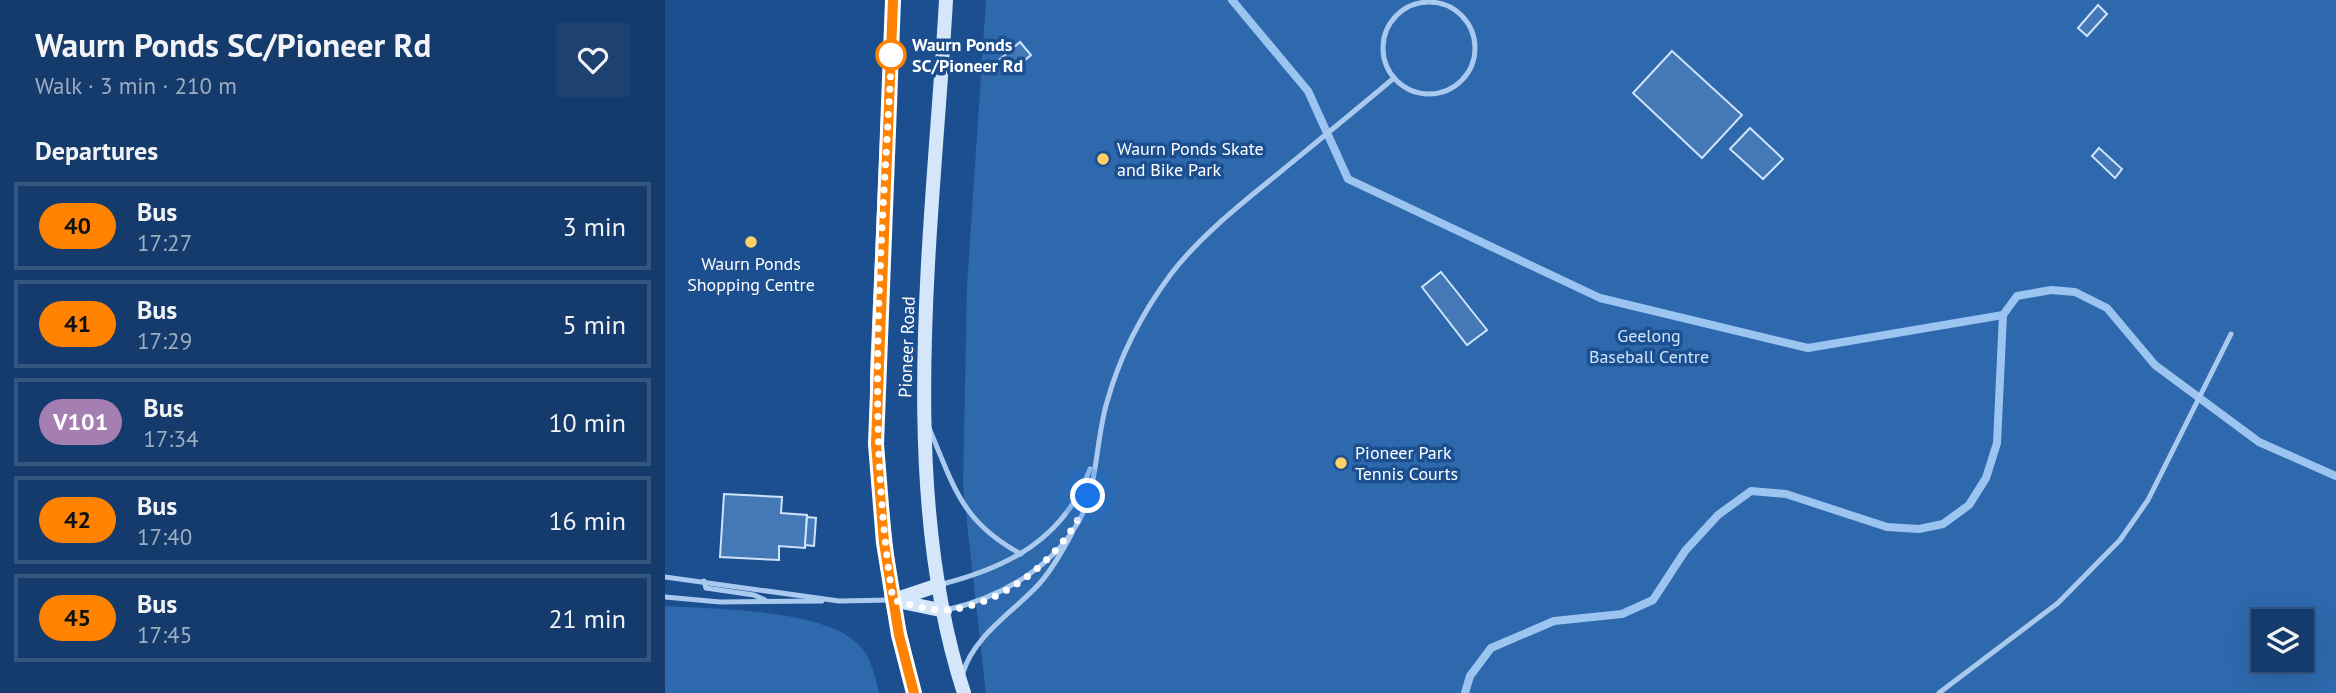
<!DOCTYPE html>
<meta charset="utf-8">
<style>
:root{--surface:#143b6b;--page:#1d4271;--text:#f1f3f6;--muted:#9dadc1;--line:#33557e}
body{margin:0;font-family:"PT Sans",sans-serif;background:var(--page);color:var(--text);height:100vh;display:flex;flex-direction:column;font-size:26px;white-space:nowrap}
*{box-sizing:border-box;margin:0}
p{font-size:23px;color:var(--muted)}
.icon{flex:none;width:38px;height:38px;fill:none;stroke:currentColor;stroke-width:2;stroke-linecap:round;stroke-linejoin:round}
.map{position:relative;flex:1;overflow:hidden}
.sheet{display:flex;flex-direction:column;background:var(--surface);width:665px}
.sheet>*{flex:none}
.badge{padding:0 14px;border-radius:23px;font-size:24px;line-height:46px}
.buttons{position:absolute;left:1586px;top:609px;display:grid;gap:14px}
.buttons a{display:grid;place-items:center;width:63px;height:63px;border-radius:0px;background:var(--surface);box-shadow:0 7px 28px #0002,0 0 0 2px var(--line);font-size:35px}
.you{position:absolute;width:35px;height:35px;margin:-18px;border:5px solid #fff;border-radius:50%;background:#1a73e8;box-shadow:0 0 0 10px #1a73e833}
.map>.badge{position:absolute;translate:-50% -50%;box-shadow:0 0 0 4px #fff}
h2{padding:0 35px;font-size:26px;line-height:63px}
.round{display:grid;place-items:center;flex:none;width:74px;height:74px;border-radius:0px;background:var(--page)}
.headline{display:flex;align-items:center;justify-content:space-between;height:119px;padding:0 35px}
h1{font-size:33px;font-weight:600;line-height:52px}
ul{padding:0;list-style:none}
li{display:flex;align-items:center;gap:21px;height:88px;margin:0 14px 10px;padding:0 21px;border:4px solid var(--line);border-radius:0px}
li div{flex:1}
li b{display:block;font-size:26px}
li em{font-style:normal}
li .badge{min-width:77px;font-weight:700;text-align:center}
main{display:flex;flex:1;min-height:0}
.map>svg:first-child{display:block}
.green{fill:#2e69ad;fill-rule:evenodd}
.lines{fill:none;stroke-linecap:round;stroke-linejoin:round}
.stream{stroke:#9cc4f0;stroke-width:8}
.building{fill:#4478b7;stroke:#cfe3fa;stroke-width:2}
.lane{stroke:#a9c9ee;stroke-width:5}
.secondary{stroke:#d6e6fa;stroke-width:14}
.line-casing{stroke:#fff;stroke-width:16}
.line{stroke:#ff8200;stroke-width:10}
.walk{stroke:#fff;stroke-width:7;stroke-dasharray:0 12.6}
.stop-dot{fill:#fff;stroke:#ff8200;stroke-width:3.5}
.poi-dot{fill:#ffd166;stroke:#1b4f8f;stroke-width:2.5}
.labels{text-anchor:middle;stroke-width:7;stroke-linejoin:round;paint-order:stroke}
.stop-label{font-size:18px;font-weight:bold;fill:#fff;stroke:#1b4f8f;text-anchor:start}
.poi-label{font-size:18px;fill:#fff;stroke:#1b4f8f;text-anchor:start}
.park-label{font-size:18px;fill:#cfe3fa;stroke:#1b4f8f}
.street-label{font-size:18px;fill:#fff;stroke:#1b4f8f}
</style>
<main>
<section class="sheet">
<div class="headline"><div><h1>Waurn Ponds SC/Pioneer Rd</h1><p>Walk · 3 min · 210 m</p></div><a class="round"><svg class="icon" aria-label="heart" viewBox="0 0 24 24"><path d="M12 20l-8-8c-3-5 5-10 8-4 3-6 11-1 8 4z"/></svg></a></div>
<h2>Departures</h2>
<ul>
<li><span class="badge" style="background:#ff8200;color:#111">40</span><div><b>Bus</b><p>17:27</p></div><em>3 min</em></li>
<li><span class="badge" style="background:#ff8200;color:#111">41</span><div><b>Bus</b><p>17:29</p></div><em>5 min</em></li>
<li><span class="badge" style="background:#a57fb2;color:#fff">V101</span><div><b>Bus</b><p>17:34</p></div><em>10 min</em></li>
<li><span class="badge" style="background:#ff8200;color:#111">42</span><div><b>Bus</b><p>17:40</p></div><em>16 min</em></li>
<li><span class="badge" style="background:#ff8200;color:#111">45</span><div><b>Bus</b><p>17:45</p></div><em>21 min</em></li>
</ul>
</section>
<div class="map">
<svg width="1671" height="693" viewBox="0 0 1671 693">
<rect width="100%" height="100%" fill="#1b4f8f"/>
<!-- green -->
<g class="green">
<path d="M321,0H1671V693H321L298,486L302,286ZM1598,621H1636V660H1598Z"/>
<path d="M0,606C48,609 159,609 193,644C206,656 210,676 214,693H0Z"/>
</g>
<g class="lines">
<!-- stream -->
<g class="stream">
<path d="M567,0L643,91L683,179L935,298L1143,348L1338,315"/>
<path d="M800,693L805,676L826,648L889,621L957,614L988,600L1020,551L1053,515L1086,491L1121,494L1222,527L1254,529L1278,524L1304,505L1321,478L1332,443L1338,315L1352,296L1386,290L1410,292L1442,308L1490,365L1594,442L1671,476"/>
</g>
</g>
<!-- building -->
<g class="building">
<path d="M1433,5L1442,14L1422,36L1413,28Z"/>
<path d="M355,42L366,55L343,74L333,61Z"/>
<path d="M1007,51L1077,115L1037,158L968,93Z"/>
<path d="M1085,128L1118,159L1098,179L1065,149Z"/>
<path d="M1434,148L1457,169L1450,178L1427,156Z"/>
<path d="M776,272L822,330L802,345L757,287Z"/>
<path d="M59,494L117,497L116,513L142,515L140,548L114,546V560L55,557Z"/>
<path d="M142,517L151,518L149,546L140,545Z"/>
</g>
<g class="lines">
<!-- lane -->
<g class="lane">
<circle cx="764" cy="48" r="46"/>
<path d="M264,428C289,486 296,522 356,554"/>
<path d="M0,577L174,601L226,600"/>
<path d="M39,581L41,588L89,595L100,600"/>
<path d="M274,585C342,568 399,540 425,469"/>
<path d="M0,597L55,602L157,601"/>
<path d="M281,610C336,598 394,565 419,511C432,482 432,434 442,402C455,355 477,313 506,274C536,235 576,204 614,173C653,141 691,110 729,78"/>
<path d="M298,673C308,636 351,610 375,583C388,568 398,550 407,533"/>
<path d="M1274,693L1393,603L1455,540L1483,500L1566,334"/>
</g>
<!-- secondary -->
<g class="secondary">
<path d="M228,0L212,372V466L227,600L249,693"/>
<path d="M281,0C269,218 230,483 299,693"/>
<path d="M227,600L280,611"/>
<path d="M229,600L274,585"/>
</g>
</g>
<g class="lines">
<!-- line casing -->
<g class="line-casing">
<path id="line" d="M228,0L211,444L219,543L234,635L249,693"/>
</g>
<!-- line -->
<use href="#line" class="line"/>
<!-- walk -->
<path class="walk" d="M226,55L227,47C218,232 199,417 228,600C244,604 265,611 281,610C340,606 405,552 423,496"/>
</g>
<!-- markers -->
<circle class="stop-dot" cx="226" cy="55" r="14"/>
<g class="poi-dot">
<circle cx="438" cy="159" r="7"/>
<circle cx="86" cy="242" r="7"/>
<circle cx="676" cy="463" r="7"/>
</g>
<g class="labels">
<!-- stop labels -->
<g class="stop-label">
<text x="247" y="51">Waurn Ponds<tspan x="247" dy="21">SC/Pioneer Rd</tspan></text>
</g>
<!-- poi labels -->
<g class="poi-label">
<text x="452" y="155">Waurn Ponds Skate<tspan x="452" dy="21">and Bike Park</tspan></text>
<text x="86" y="270" text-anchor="middle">Waurn Ponds<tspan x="86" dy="21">Shopping Centre</tspan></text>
<text x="690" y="459">Pioneer Park<tspan x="690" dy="21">Tennis Courts</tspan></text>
</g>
<!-- park labels -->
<g class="park-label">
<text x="984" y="342">Geelong<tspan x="984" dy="21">Baseball Centre</tspan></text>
</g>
<!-- street labels -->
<g class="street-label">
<text transform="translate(242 347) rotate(-88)" y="6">Pioneer Road</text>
</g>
</g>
</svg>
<div class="buttons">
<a><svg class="icon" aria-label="layers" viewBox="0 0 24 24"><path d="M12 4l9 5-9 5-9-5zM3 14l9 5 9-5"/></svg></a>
</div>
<div class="you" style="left:423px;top:496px"></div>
</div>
</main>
